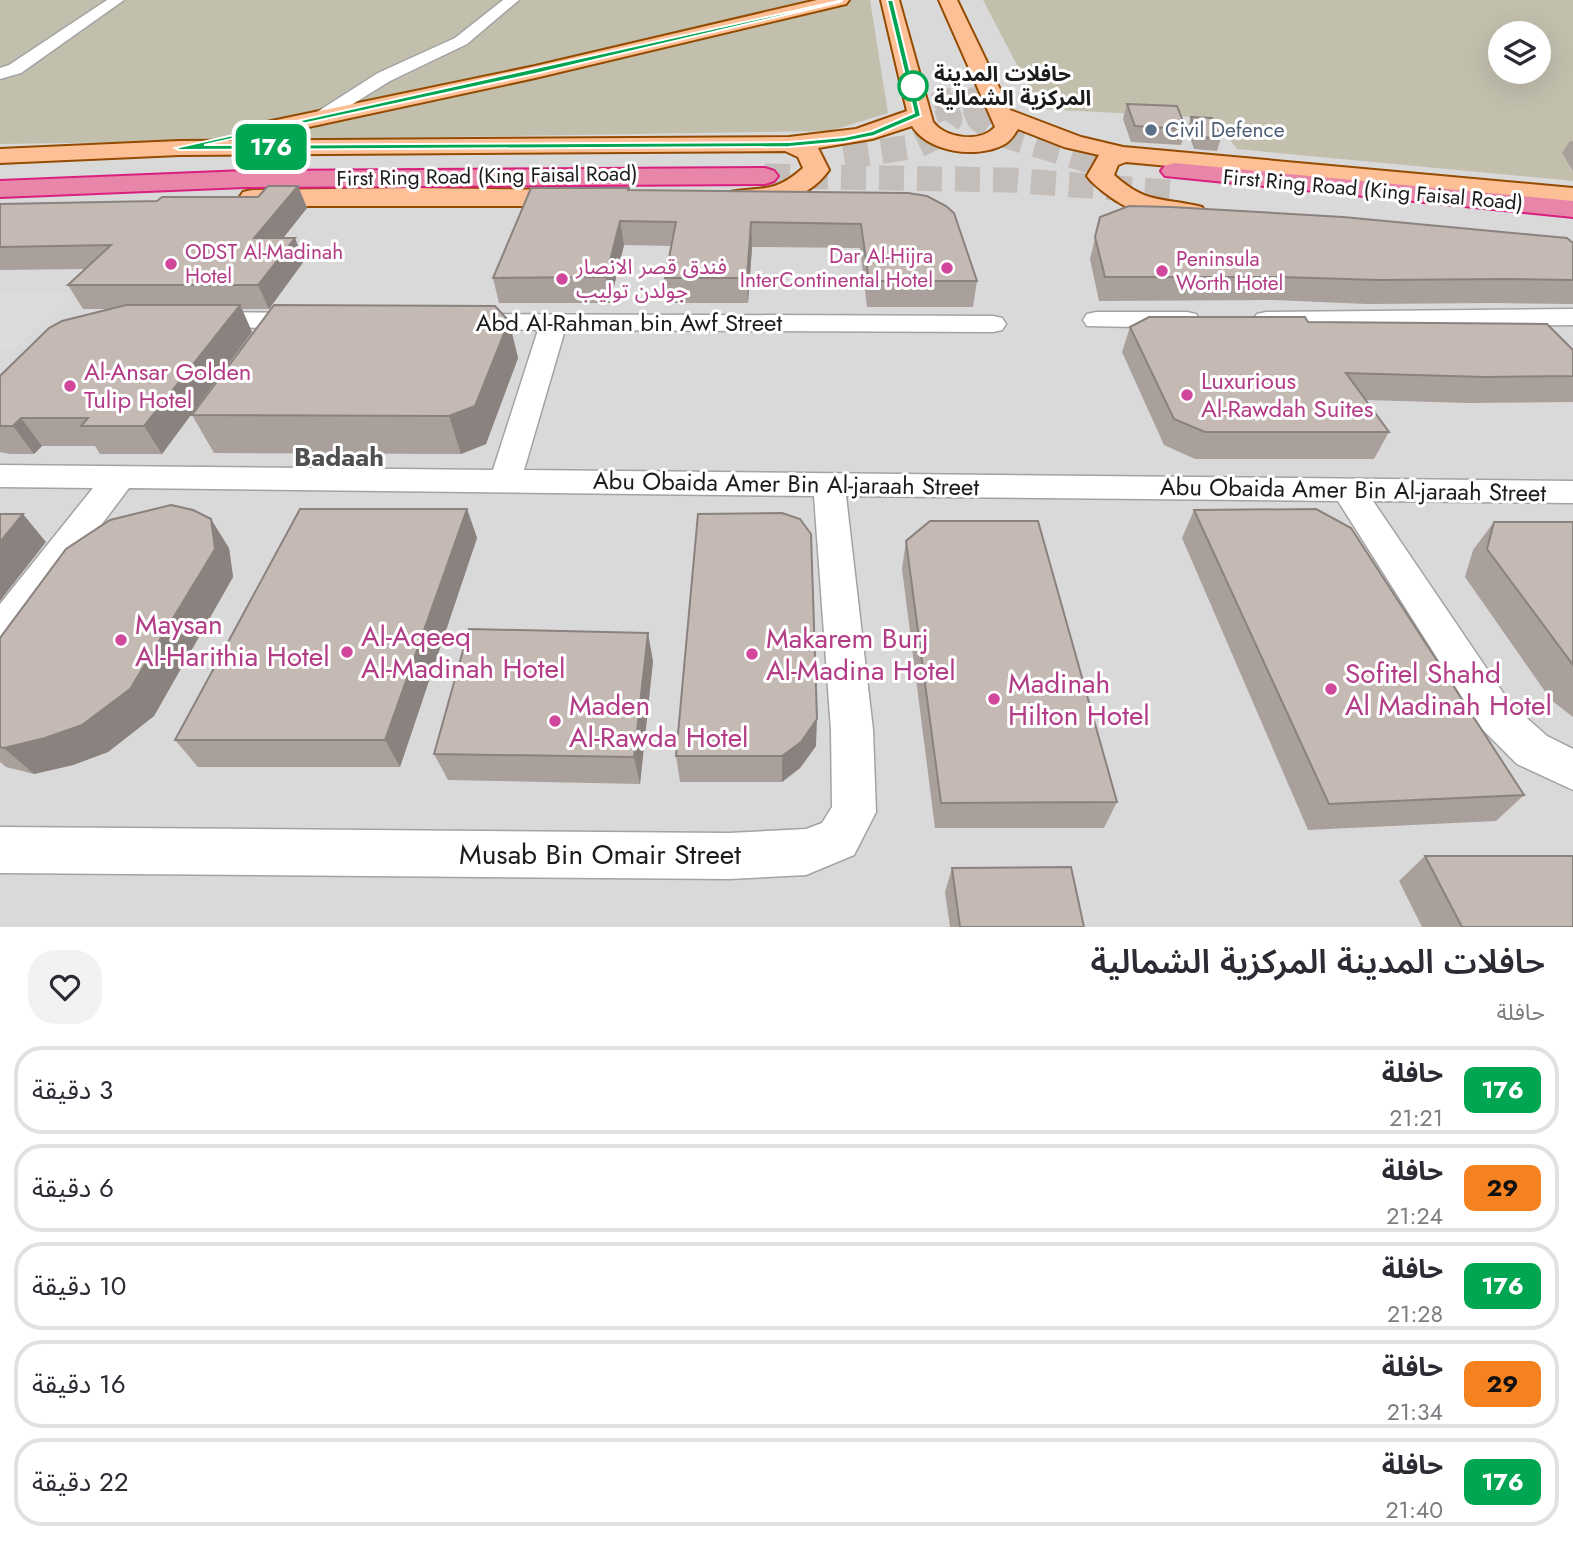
<!DOCTYPE html>
<html lang="ar">
<meta charset="utf-8">
<style>
:root{--surface:#fff;--page:#f2f2f3;--text:#2b2b33;--muted:#7c7c81;--line:#e1e1e2}
body{margin:0;font-family:Jost,"Noto Sans Arabic",sans-serif;background:var(--page);color:var(--text);direction:rtl;height:100vh;display:flex;flex-direction:column;font-size:26px;white-space:nowrap}
*{box-sizing:border-box;margin:0}
p{font-size:23px;color:var(--muted)}
.icon{flex:none;width:38px;height:38px;fill:none;stroke:currentColor;stroke-width:2;stroke-linecap:round;stroke-linejoin:round}
.map{position:relative;height:927px;overflow:hidden;direction:ltr}
.details{display:flex;flex-direction:column;background:var(--surface);flex:1}
.details>*{flex:none}
.badge{padding:0 14px;border-radius:10px;font-size:24px;line-height:46px}
.buttons{position:absolute;left:1488px;top:21px;display:grid;gap:14px}
.buttons a{display:grid;place-items:center;width:63px;height:63px;border-radius:50%;background:var(--surface);box-shadow:0 7px 28px #0002;font-size:35px}
.map>.badge{position:absolute;translate:-50% -50%;box-shadow:0 0 0 4px #fff}
.round{display:grid;place-items:center;flex:none;width:74px;height:74px;border-radius:28px;background:var(--page)}
.summary{display:flex;align-items:center;justify-content:space-between;height:119px;padding:0 28px}
h1{font-size:33px;font-weight:600;line-height:52px}
ul{padding:0;list-style:none}
li{display:flex;align-items:center;gap:21px;height:88px;margin:0 14px 10px;padding:0 14px;border:4px solid var(--line);border-radius:28px}
li div{flex:1}
li b{display:block;font-size:26px}
li em{font-style:normal}
li .badge{min-width:77px;font-weight:700;text-align:center}
.map>svg:first-child{display:block}
.residential{fill:#dad9d9;fill-rule:evenodd}
.construction{fill:#c2bfad;fill-rule:evenodd}
.parking{fill:#dcdcdc}
.lines{fill:none;stroke-linecap:round;stroke-linejoin:round}
.highway-tunnel-far1{stroke:#c4beba;stroke-width:20;stroke-dasharray:20 10;stroke-linecap:butt}
.highway-tunnel{stroke:#c4beba;stroke-width:25;stroke-dasharray:25 13;stroke-linecap:butt}
.minor-casing{stroke:#a3a3a3;stroke-width:3}
.major-casing{stroke:#944b00;stroke-width:4}
.highway-casing{stroke:#d9207e;stroke-width:4}
.minor{fill:#fff;fill-rule:evenodd}
.major{fill:#fdc096;fill-rule:evenodd}
.highway{fill:#e786a8;fill-rule:evenodd}
.wall{fill:#a99f9b}
.shaded-wall{fill:#8a827e}
.building{fill:#c5b9b4;stroke:#8a827e;stroke-width:2}
.line{fill:#00a651;stroke:#fff;stroke-width:2}
.stop-dot{fill:#fff;stroke:#00a651;stroke-width:3.5}
.service-dot{fill:#5c6f8a;stroke:#fff;stroke-width:2.5}
.hotel-dot{fill:#d1479c;stroke:#fff;stroke-width:2.5}
.labels{text-anchor:middle;stroke-width:6;stroke-linejoin:round;paint-order:stroke}
.far-stop-label{font-size:21px;font-weight:bold;fill:#1c1c1c;stroke:#fff;text-anchor:start}
.far-service-label{font-size:21px;fill:#4e5e75;stroke:#fff;text-anchor:start}
.far-street-label{font-size:21px;fill:#1c1c1c;stroke:#fff}
.far-hotel-label{font-size:21px;fill:#b23c85;stroke:#fff;text-anchor:start}
.street-label{font-size:24px;fill:#1c1c1c;stroke:#fff}
.hotel-label{font-size:24px;fill:#b23c85;stroke:#fff;text-anchor:start}
.neighbourhood-label{font-size:26px;font-weight:bold;fill:#4f4f4f;stroke:#fff}
.near-hotel-label{font-size:28px;fill:#b23c85;stroke:#fff;text-anchor:start}
.near-street-label{font-size:28px;fill:#1c1c1c;stroke:#fff}
</style>
<div class="map">
<svg width="1573" height="927" viewBox="0 0 1573 927">
<rect width="100%" height="100%" fill="#eee7e1"/>
<!-- residential -->
<path class="residential" d="M0,0H1573V927H0ZM1500,33H1538V72H1500Z"/>
<!-- construction -->
<g class="construction">
<path d="M0,0H870L888,113L830,131L0,144Z"/>
<path d="M983,0H1573V181L1237,149L1214,118L1040,109ZM1500,33H1538V72H1500Z"/>
</g>
<!-- parking -->
<path class="parking" d="M0,292H71L13,350H0Z"/>
<g class="lines">
<!-- highway-tunnel-far1 -->
<g class="highway-tunnel-far1">
<path d="M966,90L974,109"/>
<path d="M940,91L946,109"/>
</g>
<!-- highway-tunnel -->
<g class="highway-tunnel">
<path d="M974,107L979,119L996,133L1111,167"/>
<path d="M844,157L917,146L938,136L950,119L946,107"/>
<path d="M765,176L1010,180L1182,193"/>
</g>
<!-- minor casing -->
<g class="minor-casing">
<g id="minor">
<path d="M107,0H124L21,73L0,79V68L9,65Z"/>
<path d="M503,0H519L467,44L390,81L322,123H308L306,119L378,73L455,38Z"/>
<path d="M1573,309V325L1266,328L1257,326L1253,320L1257,314L1266,312Z"/>
<path d="M204,312L306,313L315,315L319,321L315,327L306,329L195,326L191,320L195,314Z"/>
<path d="M1096,312H1187L1196,314L1200,320L1196,326L1187,328L1087,326L1083,320L1087,314Z"/>
<path d="M466,314L993,316L1002,318L1006,324L1002,330L993,332L565,330L524,470L1573,481V503L1373,501L1510,703L1547,736L1573,749V790L1517,764L1482,729L1338,501L846,496L873,730L876,812L854,855L806,875L729,879L0,873V827L729,833L806,829L822,823L832,807L831,730L814,496L129,488L13,642L0,646V604L93,488L0,487V465L493,470L538,330L457,328L453,322L457,316Z"/>
</g>
</g>
<!-- major casing -->
<g class="major-casing">
<g id="major">
<path d="M817,0H849L846,4L535,78L262,137L254,135L250,130L254,125L262,123L535,66Z"/>
<path d="M881,0H899L933,122C946,139 980,143 995,127L939,0H957L1010,110L1081,137L1123,147L1573,188V204L1126,162L1118,165L1114,175C1147,205 1162,197 1202,207L1206,213L1202,219C1162,229 1119,208 1091,181L1087,176L1099,155L1064,147L1018,129C1014,135 1010,142 1003,145C976,159 928,152 912,126L872,139L818,148L829,170C807,201 761,213 726,205L722,199L726,193C760,185 772,196 803,168L798,157L785,151L179,155L0,163V149L179,141L789,137L856,129L907,111Z"/>
<path d="M412,188L580,190L589,192L593,198L589,204L580,206H252L243,204L239,198L243,192L252,190Z"/>
</g>
</g>
<!-- highway casing -->
<g class="highway-casing">
<g id="highway">
<path d="M1174,163L1573,201V217L1165,176L1161,171L1165,166Z"/>
<path d="M765,168L774,171L778,176L774,181L765,184L245,187L0,197V181L245,171Z"/>
</g>
</g>
<!-- minor -->
<use href="#minor" class="minor"/>
<!-- major -->
<use href="#major" class="major"/>
<!-- highway -->
<use href="#highway" class="highway"/>
</g>
<!-- wall -->
<g class="wall">
<path d="M1127,104L1186,129L1181,145L1131,142L1123,119Z"/>
<path d="M1191,117L1221,138L1217,151L1194,149L1187,129Z"/>
<path d="M1570,141H1573V171L1562,153Z"/>
<path d="M298,186L307,208L283,238L304,261L269,309H242L252,332L162,454H100L95,446H42L34,454H10L0,452V376L111,309H83L68,285L85,269L0,270V204L157,201L258,197Z"/>
<path d="M629,188V190L908,193L977,281L973,307H867L860,248L752,247L748,303H668L665,278L671,246L624,245L610,303H499L493,278Z"/>
<path d="M1100,217L1573,243V304L1493,303L1367,304L1273,300L1099,301L1090,259Z"/>
<path d="M509,321L518,358L486,444L461,454L214,453L192,415Z"/>
<path d="M1308,322L1573,350V402L1468,403L1366,400L1389,432L1374,459H1195L1164,445L1122,352L1130,327Z"/>
<path d="M467,509L477,538L400,767H198L175,740Z"/>
<path d="M1194,510L1524,795L1496,821L1308,830L1182,538Z"/>
<path d="M1494,522H1573V717L1551,700L1465,577L1473,550Z"/>
<path d="M906,541L1117,802L1104,828H935L902,569Z"/>
<path d="M229,548L233,577L154,716L108,752L73,765L34,774L6,767L0,762V638Z"/>
<path d="M653,661L640,784L448,780L434,754Z"/>
<path d="M816,746L800,768L782,782H680L676,756Z"/>
<path d="M1425,856L1573,927H1422L1399,881Z"/>
<path d="M952,868L1084,927H950L945,892Z"/>
</g>
<!-- shaded-wall -->
<g class="shaded-wall">
<path d="M298,186L307,208L265,261L254,238Z"/>
<path d="M620,221L624,245L610,303L606,277Z"/>
<path d="M751,222L752,247L748,303L747,278Z"/>
<path d="M295,238L304,261L269,309L258,285Z"/>
<path d="M240,305L252,332L162,454L144,426Z"/>
<path d="M509,321L518,358L486,444L461,454L449,416Z"/>
<path d="M21,418L42,446L34,454L13,426Z"/>
<path d="M467,509L477,538L400,767L385,740Z"/>
<path d="M23,514L46,542L0,601V542Z"/>
<path d="M211,519L229,548L233,577L154,716L108,752L73,765L34,774L4,748Z"/>
<path d="M648,633L653,661L640,784L634,757Z"/>
<path d="M817,719L816,746L800,768L782,782V756Z"/>
</g>
<!-- building -->
<g class="building">
<path d="M1127,104L1177,106L1186,129L1135,126Z"/>
<path d="M1191,117L1212,118L1221,138L1197,137Z"/>
<path d="M268,186H298L254,238H295L258,285H68L111,245L0,247V204L157,201L162,197H258Z"/>
<path d="M531,188H629L628,190L908,193L927,196L946,206L954,213L977,281H869L861,224L751,222L747,278H665L676,222L620,221L606,277L493,278Z"/>
<path d="M1129,206L1171,207L1343,217L1567,238L1573,243V280L1508,279L1378,280L1282,277H1105L1095,237L1100,217Z"/>
<path d="M126,305H240L144,426H81L88,418H21L13,426H0V376L49,328L62,321Z"/>
<path d="M274,305L495,306L509,321L475,406L449,416L192,415Z"/>
<path d="M1149,317H1305L1308,322L1547,324L1573,350V376L1485,377L1346,373L1389,432H1205L1174,419L1130,327Z"/>
<path d="M171,505L193,510L211,519L215,549L130,689L82,725L45,738L4,748L0,747V638L66,549L110,520Z"/>
<path d="M300,509H467L385,740H175Z"/>
<path d="M1316,509L1351,528L1524,795L1329,804L1194,510Z"/>
<path d="M782,513L800,519L811,534L817,719L801,742L782,756H676L698,514Z"/>
<path d="M0,514H23L0,542Z"/>
<path d="M930,521H1038L1117,802L941,803L906,541Z"/>
<path d="M1494,522H1573V665L1487,549Z"/>
<path d="M469,629L648,633L634,757L434,754Z"/>
<path d="M1425,856H1573V927H1462Z"/>
<path d="M1071,867L1084,927H960L952,868Z"/>
</g>
<!-- line -->
<path class="line" d="M840,2L535,74L204,145L789,142L844,137L872,131L914,113L887,0H893L921,116L874,136L844,142L789,147L179,150L175,148L843,0Z"/>
<!-- markers -->
<circle class="stop-dot" cx="913" cy="86" r="14"/>
<circle class="service-dot" cx="1151" cy="130" r="7"/>
<g class="hotel-dot">
<circle cx="171" cy="264" r="7"/>
<circle cx="947" cy="268" r="7"/>
<circle cx="1162" cy="271" r="7"/>
<circle cx="562" cy="279" r="7"/>
<circle cx="70" cy="386" r="7"/>
<circle cx="1187" cy="395" r="7"/>
<circle cx="121" cy="640" r="7"/>
<circle cx="347" cy="652" r="7"/>
<circle cx="752" cy="654" r="7"/>
<circle cx="1331" cy="689" r="7"/>
<circle cx="994" cy="699" r="7"/>
<circle cx="555" cy="721" r="7"/>
</g>
<g class="labels">
<!-- far-stop labels -->
<g class="far-stop-label">
<text x="934" y="81">حافلات المدينة<tspan x="934" dy="24">المركزية الشمالية</tspan></text>
</g>
<!-- far-service labels -->
<g class="far-service-label">
<text x="1165" y="137">Civil Defence</text>
</g>
<!-- far-street labels -->
<g class="far-street-label">
<text transform="translate(487 176) rotate(-1)" y="7">First Ring Road (King Faisal Road)</text>
<text transform="translate(1373 190) rotate(5)" y="7">First Ring Road (King Faisal Road)</text>
</g>
<!-- far-hotel labels -->
<g class="far-hotel-label">
<text x="185" y="259">ODST Al-Madinah<tspan x="185" dy="24">Hotel</tspan></text>
<text x="933" y="263" text-anchor="end">Dar Al-Hijra<tspan x="933" dy="24">InterContinental Hotel</tspan></text>
<text x="1176" y="266">Peninsula<tspan x="1176" dy="24">Worth Hotel</tspan></text>
<text x="576" y="274">فندق قصر الانصار<tspan x="576" dy="24">جولدن توليب</tspan></text>
</g>
<!-- street labels -->
<g class="street-label">
<text x="629" y="331">Abd Al-Rahman bin Awf Street</text>
<text transform="translate(786 484) rotate(1)" y="8">Abu Obaida Amer Bin Al-jaraah Street</text>
<text transform="translate(1353 490) rotate(1)" y="8">Abu Obaida Amer Bin Al-jaraah Street</text>
</g>
<!-- hotel labels -->
<g class="hotel-label">
<text x="84" y="380">Al-Ansar Golden<tspan x="84" dy="28">Tulip Hotel</tspan></text>
<text x="1201" y="389">Luxurious<tspan x="1201" dy="28">Al-Rawdah Suites</tspan></text>
</g>
<!-- neighbourhood labels -->
<g class="neighbourhood-label">
<text x="339" y="466">Badaah</text>
</g>
<!-- near-hotel labels -->
<g class="near-hotel-label">
<text x="135" y="634">Maysan<tspan x="135" dy="32">Al-Harithia Hotel</tspan></text>
<text x="361" y="646">Al-Aqeeq<tspan x="361" dy="32">Al-Madinah Hotel</tspan></text>
<text x="766" y="648">Makarem Burj<tspan x="766" dy="32">Al-Madina Hotel</tspan></text>
<text x="1345" y="683">Sofitel Shahd<tspan x="1345" dy="32">Al Madinah Hotel</tspan></text>
<text x="1008" y="693">Madinah<tspan x="1008" dy="32">Hilton Hotel</tspan></text>
<text x="569" y="715">Maden<tspan x="569" dy="32">Al-Rawda Hotel</tspan></text>
</g>
<!-- near-street labels -->
<g class="near-street-label">
<text x="600" y="864">Musab Bin Omair Street</text>
</g>
</g>
</svg>
<div class="buttons">
<a><svg class="icon" aria-label="layers" viewBox="0 0 24 24"><path d="M12 4l9 5-9 5-9-5zM3 14l9 5 9-5"/></svg></a>
</div>
<b class="badge" style="left:271px;top:147px;background:#00a651;color:#fff">176</b>
</div>
<section class="details">
<div class="summary"><div><h1>حافلات المدينة المركزية الشمالية</h1><p>حافلة</p></div><a class="round"><svg class="icon" aria-label="heart" viewBox="0 0 24 24"><path d="M12 20l-8-8c-3-5 5-10 8-4 3-6 11-1 8 4z"/></svg></a></div>
<ul>
<li><span class="badge" style="background:#00a651;color:#fff">176</span><div><b>حافلة</b><p>21:21</p></div><em>3 دقيقة</em></li>
<li><span class="badge" style="background:#f58220;color:#111">29</span><div><b>حافلة</b><p>21:24</p></div><em>6 دقيقة</em></li>
<li><span class="badge" style="background:#00a651;color:#fff">176</span><div><b>حافلة</b><p>21:28</p></div><em>10 دقيقة</em></li>
<li><span class="badge" style="background:#f58220;color:#111">29</span><div><b>حافلة</b><p>21:34</p></div><em>16 دقيقة</em></li>
<li><span class="badge" style="background:#00a651;color:#fff">176</span><div><b>حافلة</b><p>21:40</p></div><em>22 دقيقة</em></li>
</ul>
</section>
